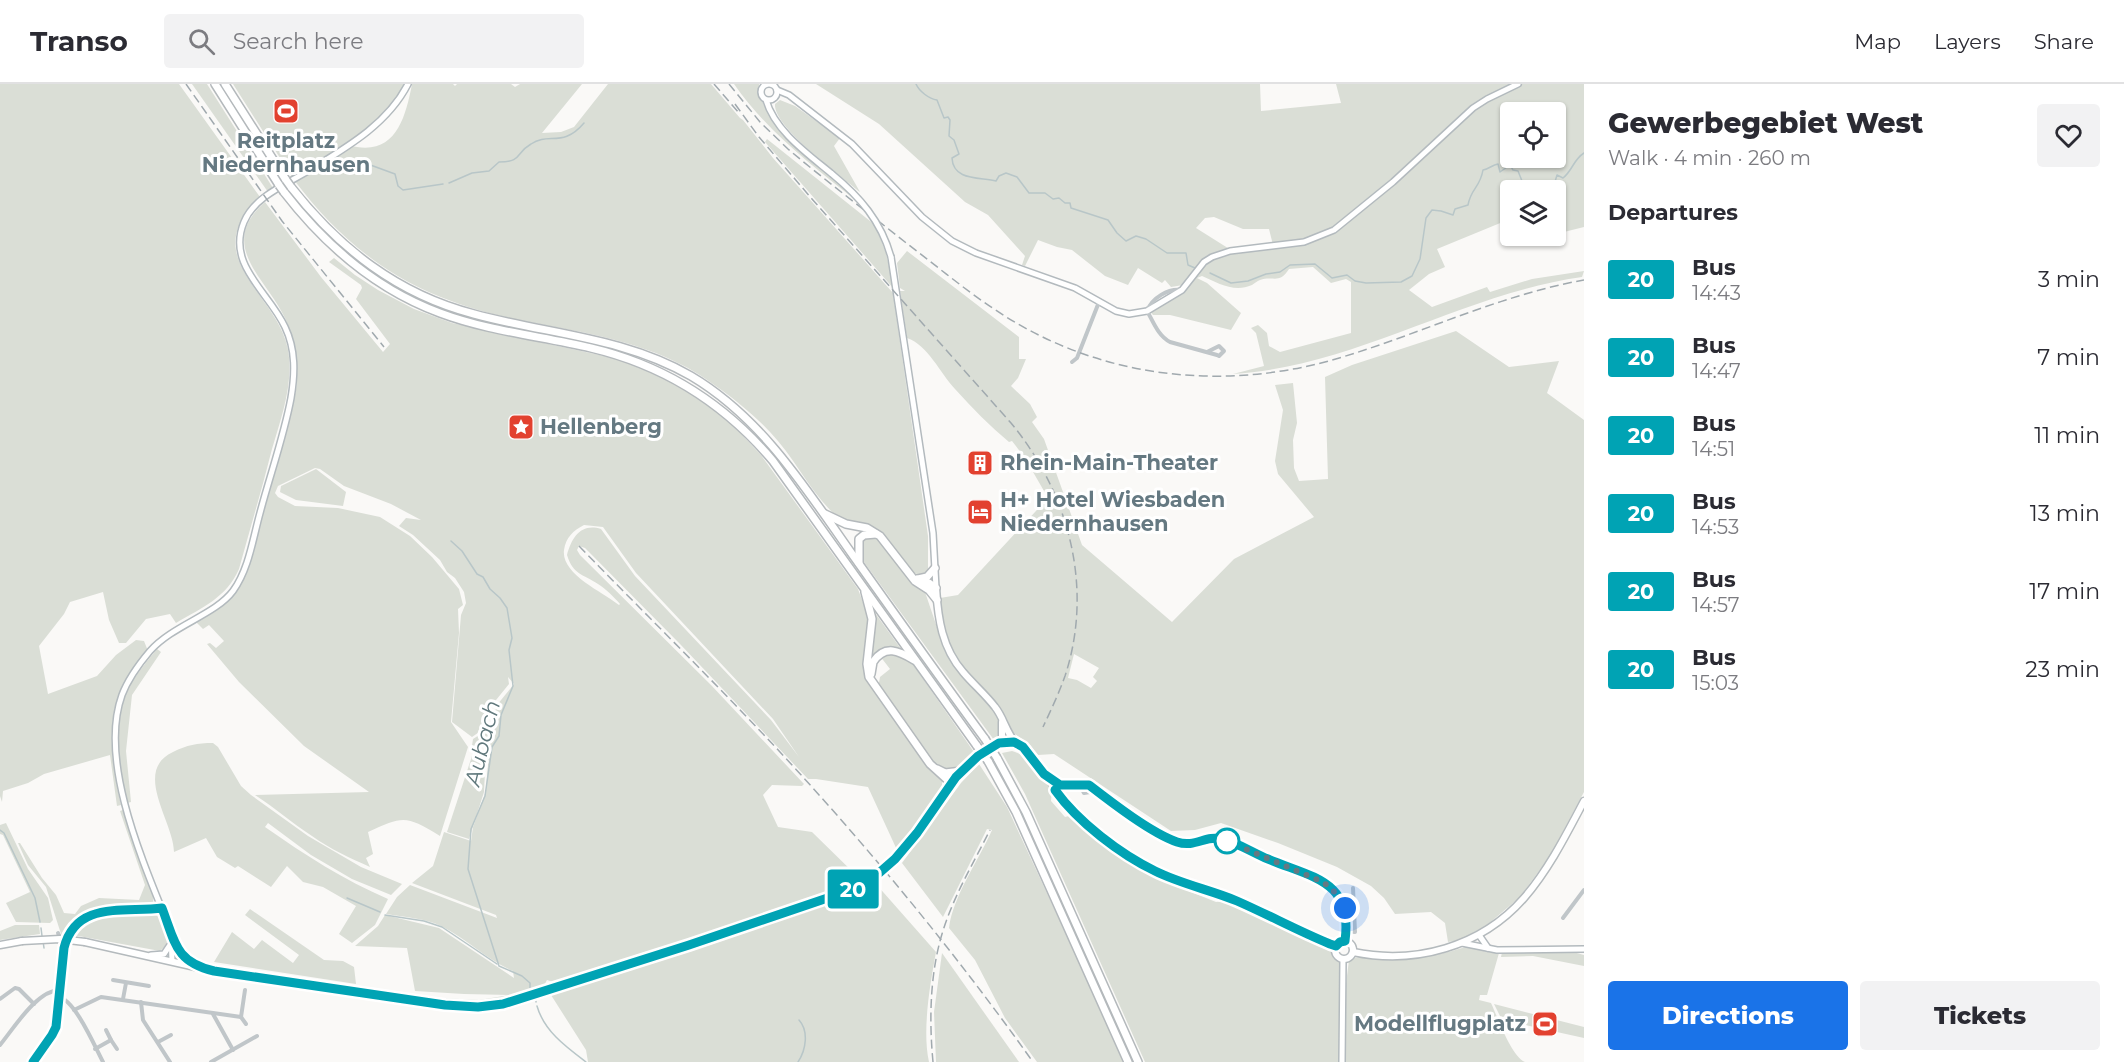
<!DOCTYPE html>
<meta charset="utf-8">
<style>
:root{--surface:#fff;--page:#f2f2f3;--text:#2b2b33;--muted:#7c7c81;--line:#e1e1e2;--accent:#1a73e8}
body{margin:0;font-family:Montserrat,sans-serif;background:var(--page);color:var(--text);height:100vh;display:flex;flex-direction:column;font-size:22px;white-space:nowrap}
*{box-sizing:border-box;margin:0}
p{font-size:20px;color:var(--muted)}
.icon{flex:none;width:33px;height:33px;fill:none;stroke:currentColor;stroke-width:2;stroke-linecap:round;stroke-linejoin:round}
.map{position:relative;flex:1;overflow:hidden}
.sheet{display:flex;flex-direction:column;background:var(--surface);width:540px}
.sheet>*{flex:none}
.badge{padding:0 12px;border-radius:4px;font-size:21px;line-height:39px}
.buttons{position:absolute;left:1500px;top:18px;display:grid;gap:12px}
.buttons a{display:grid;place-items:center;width:66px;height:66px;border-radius:6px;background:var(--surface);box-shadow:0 2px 4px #0004;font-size:30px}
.you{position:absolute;width:30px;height:30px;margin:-15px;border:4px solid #fff;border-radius:50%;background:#1a73e8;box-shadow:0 0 0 9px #1a73e833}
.map>.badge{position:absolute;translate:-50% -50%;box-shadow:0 0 0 3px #fff}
h2{padding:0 24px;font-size:22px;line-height:54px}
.round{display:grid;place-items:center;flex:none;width:63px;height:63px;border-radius:6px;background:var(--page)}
.summary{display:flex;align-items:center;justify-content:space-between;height:102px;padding:0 24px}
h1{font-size:28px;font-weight:800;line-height:45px}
.button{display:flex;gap:12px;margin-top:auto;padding:12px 24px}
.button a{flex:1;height:69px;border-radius:6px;background:var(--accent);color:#fff;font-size:24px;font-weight:800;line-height:69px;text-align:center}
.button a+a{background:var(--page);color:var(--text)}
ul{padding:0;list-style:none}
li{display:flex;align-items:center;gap:18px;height:78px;padding:0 24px}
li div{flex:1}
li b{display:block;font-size:22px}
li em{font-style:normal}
li .badge{min-width:66px;font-weight:700;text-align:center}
header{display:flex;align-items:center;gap:36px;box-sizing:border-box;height:84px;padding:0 30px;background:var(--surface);border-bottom:2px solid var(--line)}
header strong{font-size:28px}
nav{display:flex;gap:33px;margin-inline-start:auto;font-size:21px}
.search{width:420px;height:54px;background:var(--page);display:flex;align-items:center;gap:15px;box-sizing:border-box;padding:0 21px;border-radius:6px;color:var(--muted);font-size:22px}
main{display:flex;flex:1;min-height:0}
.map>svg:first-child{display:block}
.green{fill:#daded6;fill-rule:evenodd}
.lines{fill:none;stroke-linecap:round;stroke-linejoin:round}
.stream{stroke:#b8c6c8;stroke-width:1.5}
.secondary-casing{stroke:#b3babe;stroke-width:8}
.primary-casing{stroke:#b4babd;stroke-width:9}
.highway-casing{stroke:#b4b9bc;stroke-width:10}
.street{stroke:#c0c6c9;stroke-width:4}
.secondary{stroke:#fff;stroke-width:5}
.primary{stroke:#fff;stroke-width:6}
.highway{stroke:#fff;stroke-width:7}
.rail{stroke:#a0a9ae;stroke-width:1.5;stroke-dasharray:9 4.5;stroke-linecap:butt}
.secondary-bridge-casing{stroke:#b3babe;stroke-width:8;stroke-linecap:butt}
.primary-bridge-casing{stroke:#b4babd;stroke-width:9;stroke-linecap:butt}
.highway-bridge-casing{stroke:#b4b9bc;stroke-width:10;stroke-linecap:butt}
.secondary-bridge{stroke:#fff;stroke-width:5}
.primary-bridge{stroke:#fff;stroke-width:6}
.highway-bridge{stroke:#fff;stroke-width:7}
.line-casing{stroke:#fff;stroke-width:14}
.line{stroke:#00a3b4;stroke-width:9}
.walk{stroke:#657982;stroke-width:6;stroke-dasharray:0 10.8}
.stop-dot{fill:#fff;stroke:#00a3b4;stroke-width:3}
.labels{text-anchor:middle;stroke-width:6;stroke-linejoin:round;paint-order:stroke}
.poi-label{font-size:21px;font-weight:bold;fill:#657982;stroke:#fff;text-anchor:start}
.water-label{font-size:22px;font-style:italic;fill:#60787c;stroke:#fff}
</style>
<header>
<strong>Transo</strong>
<div class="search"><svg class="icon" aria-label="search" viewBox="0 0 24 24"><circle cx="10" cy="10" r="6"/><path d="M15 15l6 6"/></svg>Search here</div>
<nav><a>Map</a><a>Layers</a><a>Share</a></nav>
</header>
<main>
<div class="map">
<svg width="1584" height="978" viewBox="0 0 1584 978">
<rect width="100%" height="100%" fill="#faf9f7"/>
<!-- green -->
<g class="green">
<path d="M0,0H179L260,113C195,174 278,209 288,266C294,299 281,334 272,365C262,405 250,445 239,485C226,514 203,523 176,539L170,530L146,535L126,559H119L109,536L103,508L70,518L64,530L39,562L48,610L97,592L116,571L136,556L144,557L148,567C137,580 126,593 119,610C106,644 113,686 121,721L117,722L110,671L44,690L28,699L3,707L2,718L0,712Z"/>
<path d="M192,0H207L273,104L268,108Z"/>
<path d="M233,0H405C402,5 400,12 397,17C377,47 323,75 292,93Z"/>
<path d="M412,0H453L455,2L457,0H511L515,3L520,0H582L542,49L561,48L574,43L608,0H711L740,34L743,36L773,74L893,209L928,452V490L921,491L913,489C900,476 894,458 879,447C866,438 848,439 834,430C809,406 794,373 770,348C749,325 714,299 688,284C633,254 573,247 514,235C417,214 354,175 294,96L348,61C394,74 405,37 412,0Z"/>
<path d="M734,0H759V12L764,21H767L778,40L830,88V92L854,115C810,80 766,46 734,0Z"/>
<path d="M816,0H1260L1261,27L1341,19L1336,0H1584V143L1556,150V106H1510V135L1437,165L1445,183L1429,190L1409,206L1432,223L1487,203L1490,208L1532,195L1584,187L1582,193C1462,210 1354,283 1233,290L1264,282L1256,249L1251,244L1258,241L1267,249L1269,262L1280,268L1351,249V198L1346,195L1331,199L1313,183L1289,185C1279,201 1273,191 1260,196C1257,197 1255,199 1252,201C1234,209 1218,199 1202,192L1197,194L1207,199L1241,229L1231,246L1170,231H1153L1150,227L1183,208L1196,194L1190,192L1183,201L1171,203L1165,196L1162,199L1138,184L1128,201L1105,192L1072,166L1057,163L1038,156L1025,182L1022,181L1025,172L988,131L965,118L879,40ZM1510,28H1556V74H1510ZM1214,133L1243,145H1269L1273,161L1231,166L1196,144L1205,134Z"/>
<path d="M780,16L795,22L840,54L834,62L860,108C841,92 773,43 775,20Z"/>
<path d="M767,55L875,141L886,169L894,205L765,58Z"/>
<path d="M265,118L321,193L383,268L390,260L356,215L362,204L361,201L329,178L334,174L355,191L378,206L414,225L452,239L618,275L665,294L698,313L730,338L761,371L858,505L869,535L867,595L931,687L942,697V705L897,766L868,703L816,695H808L680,560L585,464L579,462L577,466L580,471L712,602L804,700L802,702L772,701L763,711L778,743L812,748L858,793V798L700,852L556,899L547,896L542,905L503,916L478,919L403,912L479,916L510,911L464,910L415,907L407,864L355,862L378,842L385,831L439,844L514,894L513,887C487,876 467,855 441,842C425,834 403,833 386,830L397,813L410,801L497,834L496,831L412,799L433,782L444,748L471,757L473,743L486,707L489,665L484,661L471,668L473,655L490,644L497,621L514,600L508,593L509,600L492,621L485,644L472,653L452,638L461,531L466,519L464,508L455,494L447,488L440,476L413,451L399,442L406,434L421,436L391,420L344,402L320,385L315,384L278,402L275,409L278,413L295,422L338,424L380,433L410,452L432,473L459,505L463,521L458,525L459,549L451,638L468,663L440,752C405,731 404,732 368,748L373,770L366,774L370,783C350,774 330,765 312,752C292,739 275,724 255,711L369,708L304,662L239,598L207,560L210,559L216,564L224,557L209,541L203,545L195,537L234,510L266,415L296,306C299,280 296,258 285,234C266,194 216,161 265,118ZM584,441L603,443L636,489L773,635L799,673L771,636L635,492L601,445C581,439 572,453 567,471C573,491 583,490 598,500C606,505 614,513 620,520L619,521C601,507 561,490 564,466C566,453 573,447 584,441Z"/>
<path d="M907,167L1019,253V275H1026L1018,294L1011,302L1030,320L1037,333L1032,338L1044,355L1082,461L1172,538L1234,475L1314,433L1278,390L1275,377L1283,326L1275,301L1293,299L1297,339L1293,356L1294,384L1299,397L1328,395L1325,293L1352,281L1456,247L1509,283L1559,277L1547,309L1584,336V708L1550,772L1520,813L1487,841L1460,856L1448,858L1445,839L1431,828L1395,830L1384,814L1371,802L1337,783L1278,759L1221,739L1195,746L1171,747L1054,670L1038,671L1030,661L1011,647L1008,637L999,623L956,575L948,559L941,532L940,514L958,511L1048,414L1025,374L1012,357L1009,358C990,342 972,324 955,305C940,289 928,261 907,254L900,207H905L900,204L897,179ZM1074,570L1099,584L1093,593L1097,597L1091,604L1077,596L1068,594Z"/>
<path d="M316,385L346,408L343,422L296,416L280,408L281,402Z"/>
<path d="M876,452L914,499L925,508L945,567L961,589L987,617L998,634L999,648L997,655L994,656L861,474V456L863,454Z"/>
<path d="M875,529L901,565L887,564L869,580Z"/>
<path d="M157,565L161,568L132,611L126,667L131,718L127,719C119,688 112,647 123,616C130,597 144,581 157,565Z"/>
<path d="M893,568L908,574L912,579L976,671L955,686L943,687L929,676L878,604L880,593L890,585L880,572Z"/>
<path d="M213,659L218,663L241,702L251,711L308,752L361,783L402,800L391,811L352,795L311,771L268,739L265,743C305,771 344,796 388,815L375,841L352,859L339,850L356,822L323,803L303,798L287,782L271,803L238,782L235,784L217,773L206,754L174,768C174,738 132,687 173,668C187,661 197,659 213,659Z"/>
<path d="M483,666L486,669L484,708L469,755L447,748L472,672Z"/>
<path d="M1012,667C1029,671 1041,693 1052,706L1051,717L1065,733L1073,731L1113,764L1141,783L1176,802L1216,818L1227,817L1328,863L1341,880L1339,978H1145L1025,710L1002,669Z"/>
<path d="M979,680L1007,723L1091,904L1123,978H1037L1005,934L975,876L949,844C953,812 979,776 992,746L987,745L943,833L902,779L961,699Z"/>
<path d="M123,726C131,748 157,802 153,822C117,829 88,815 66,851L61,850L46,803L28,781L18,759H20L42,794L56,811L64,829L75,830L81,822L99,814L139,816L145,801L120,727Z"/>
<path d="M6,739L28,785L48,814L53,836L50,839L16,838L6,819L30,808L3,751L0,750V741Z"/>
<path d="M876,800L936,868C930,901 922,946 929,978H588L586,966L551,911L831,817Z"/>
<path d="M250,825L324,876L343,877L354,883L356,900L214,878L232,848L254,865L262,856L293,879L299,871L245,831Z"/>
<path d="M149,828H156C166,837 174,859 160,867L73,851C87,824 123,829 149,828Z"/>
<path d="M15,841H39L40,850L0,856V847Z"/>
<path d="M1469,862L1487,868L1499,869L1487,911H1480L1479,916L1491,919C1498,934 1511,972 1525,978H1344L1346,900L1349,876C1358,871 1370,874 1381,875C1411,877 1440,871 1469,862Z"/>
<path d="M1502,868H1573L1584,871V882L1533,872L1501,873Z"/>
<path d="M942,869L1019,978H936L934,928Z"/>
<path d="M1494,920L1584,943V954L1502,936Z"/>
</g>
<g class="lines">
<!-- stream -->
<g class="stream">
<path d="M916,0C919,7 929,15 937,16L944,34L948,33L950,36L949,52L954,56L959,70L952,74C953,97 980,93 996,97L999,92L1006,89L1017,93L1029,109H1045L1053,115L1059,114L1065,119H1070L1071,124L1108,136L1117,149L1126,157L1136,152L1146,155L1167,169H1186L1188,181L1195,184"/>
<path d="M365,79L395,90L398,102L403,106L443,100"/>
<path d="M449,99L472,89L489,87L499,78C523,78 515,69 531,60C549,48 563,64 584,39"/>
<path d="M1210,189L1231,199L1248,197L1266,190L1280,188L1290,181L1315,180L1332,194L1347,191L1355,197L1366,199L1401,198L1412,192L1420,175L1426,134L1432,126L1441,127L1453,131L1455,125L1468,121C1471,104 1480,104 1483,86C1489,85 1492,81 1498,80L1500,88L1510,81L1513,86L1518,87L1522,97L1532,103L1549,104L1554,101L1557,91L1563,94C1573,86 1573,76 1584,69"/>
<path d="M451,457L462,467L477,490L483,493L490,505L500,514L507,524L512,554L509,566L513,602L501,631L499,652L492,663L485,712L471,745L468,785L499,882L522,892L530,899V904"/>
<path d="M0,746L4,749L35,814L40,838"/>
<path d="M347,814L380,828"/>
<path d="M385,831L424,837L442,843L497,880"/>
<path d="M41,844L42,852"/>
<path d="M43,857L44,864"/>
<path d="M536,917V918"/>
<path d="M537,922C544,947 566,963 586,978"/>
<path d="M798,978C806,966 809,947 799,936"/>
</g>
<!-- secondary casing -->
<g class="secondary-casing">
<g id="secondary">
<circle cx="769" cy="8" r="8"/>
<path d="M777,6L789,11L852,60L922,133L952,157L976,169L1075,204L1116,227L1129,230L1147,227L1182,206L1204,178L1212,173L1230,167L1304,158L1334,146L1393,98L1473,24L1487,15L1518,0"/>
<path d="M766,16C775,47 808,70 832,90"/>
<path d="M891,173L933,449L936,504"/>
<path d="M1479,851L1488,864"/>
<path d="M171,852L172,877"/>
<path d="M1462,859L1497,866L1584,865"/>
<path d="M151,871L164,870L170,861"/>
<path d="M195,881L185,875L177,863C151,795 96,683 122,611C128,595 139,580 150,567C173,541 215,531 233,507C249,485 253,454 260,429C270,391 284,352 291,314C295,290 296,266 285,243C269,208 226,181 244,138C255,111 290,99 313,84C349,62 388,39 408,0"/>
<path d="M33,978L52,951L56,943L64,864C76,816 125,829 162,824"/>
<path d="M1342,978L1343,875"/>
</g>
</g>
<!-- primary casing -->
<g class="primary-casing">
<g id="primary">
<path d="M936,504C938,535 942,564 963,588C973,600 985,610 995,623C1004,634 1006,649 1016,659"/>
<path d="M1002,638V658"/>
<path d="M1214,808L1336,862"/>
<circle cx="1344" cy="866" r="9"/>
<path d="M85,858L231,891L445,921L478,923L503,920C534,913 564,902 594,892C640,877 686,862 732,847C773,833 832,819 868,797C883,787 897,774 908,760C929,735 974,653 1011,658C1031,661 1058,712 1073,728C1114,770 1162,793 1217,809"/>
<path d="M0,861L22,857"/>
<path d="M1353,868C1415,881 1481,863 1524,814C1549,785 1566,751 1584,717"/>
</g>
</g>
<!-- highway casing -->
<g class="highway-casing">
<g id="highway">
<path d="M215,0L279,101"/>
<path d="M225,0L286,96"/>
<path d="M291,103C339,164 397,210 474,230C547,250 624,253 691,292C762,334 806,405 852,470C896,532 940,594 985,655"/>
<path d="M284,108C325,161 375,205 440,229C488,247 540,252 591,264C663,281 725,320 773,377L977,662"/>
<path d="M825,430L846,440L867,444L880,452L915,497L929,506L937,516"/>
<path d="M859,479V455L864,451L876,450"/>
<path d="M917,495L929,499L936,504"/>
<path d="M918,495L927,493L935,484"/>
<path d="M865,508L872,535L867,580L869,593L930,680L952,700"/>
<path d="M871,590L873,578C885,560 899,567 914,576"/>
<path d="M997,674L1026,728L1138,978"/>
<path d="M988,677L1016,728L1128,978"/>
<path d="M937,685L945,689L962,687"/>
</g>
</g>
<!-- street -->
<g class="street">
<path d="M1182,206C1168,204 1152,214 1147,227C1153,237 1158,252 1170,258L1217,271L1219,272L1224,267L1219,262L1207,268"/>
<path d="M1072,278L1077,274L1099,218"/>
<path d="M1052,697L1063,702L1089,701C1112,718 1146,745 1172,756C1194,766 1204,751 1221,755C1238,758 1256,770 1272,777C1316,796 1353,797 1345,857"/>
<path d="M1083,701L1082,705L1084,709L1096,707"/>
<path d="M1563,834L1584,806"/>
<path d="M1347,847L1355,848L1353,804"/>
<path d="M58,849L64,864"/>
<path d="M113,896L149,902"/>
<path d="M59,913C75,916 95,963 103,978"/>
<path d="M0,915L15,904L19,905L34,920"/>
<path d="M123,915L126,899"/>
<path d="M141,918L143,936L170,978"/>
<path d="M74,926L101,913L241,933L246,940"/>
<path d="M213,930L233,966"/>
<path d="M241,933L245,906"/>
<path d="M106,946L111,956"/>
<path d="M158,958L171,951"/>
<path d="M0,961C14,944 37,906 60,906"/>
<path d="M95,965L111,956L117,965"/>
<path d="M211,978L257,952"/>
</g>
<!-- secondary -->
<use href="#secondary" class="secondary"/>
<!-- primary -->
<use href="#primary" class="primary"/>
<!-- highway -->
<use href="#highway" class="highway"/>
<!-- rail -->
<g class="rail">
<path d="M186,0L282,137L384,263"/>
<path d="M714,0L739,29"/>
<path d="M729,0L760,38L788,65C826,97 866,127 905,158C942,186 978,217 1018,240C1112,294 1221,305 1325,278C1413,254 1494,212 1584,196"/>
<path d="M735,20L759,53L812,115L1011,339C1069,409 1094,504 1065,592C1059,609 1051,626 1043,643"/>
<path d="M579,462C650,535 723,606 792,681C878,775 959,874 1033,978"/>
<path d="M933,978C929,936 930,890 942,850C953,813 973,780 990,746"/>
</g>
<!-- secondary-bridge casing -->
<g class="secondary-bridge-casing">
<path id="secondary-bridge" d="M832,90C860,113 881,137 891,173"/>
</g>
<!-- primary-bridge casing -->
<g class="primary-bridge-casing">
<path id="primary-bridge" d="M22,857L60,855L85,858"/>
</g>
<!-- highway-bridge casing -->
<g class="highway-bridge-casing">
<g id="highway-bridge">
<path d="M286,96L291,103"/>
<path d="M279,101L284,108"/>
<path d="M985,655L997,674"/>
<path d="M977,662L988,677"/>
</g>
</g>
<!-- secondary-bridge -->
<use href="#secondary-bridge" class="secondary-bridge"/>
<!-- primary-bridge -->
<use href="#primary-bridge" class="primary-bridge"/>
<!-- highway-bridge -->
<use href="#highway-bridge" class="highway-bridge"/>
</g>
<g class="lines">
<!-- line casing -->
<g class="line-casing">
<path id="line" d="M33,978L52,951L56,943L64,864C76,816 125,829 162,824C175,858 175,878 214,887L445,921L478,923L503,920L689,861L854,805L879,789L895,775L917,749L956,693L978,672L999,659L1014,658L1023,663L1044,690L1060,701H1089C1111,718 1151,749 1177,758C1195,764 1206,751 1221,755C1237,758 1253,769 1268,775C1313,794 1353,796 1345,857L1340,858L1336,862L1330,860C1298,847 1269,831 1237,817C1211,806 1181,800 1155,787C1120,770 1078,738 1055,706"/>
</g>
<!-- line -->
<use href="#line" class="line"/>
<!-- walk -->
<path class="walk" d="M1227,757L1323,798L1338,811L1345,824"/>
</g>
<!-- icons -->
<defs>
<g id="stadium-square" transform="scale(1.35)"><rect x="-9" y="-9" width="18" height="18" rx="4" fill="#e2412f" stroke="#fff"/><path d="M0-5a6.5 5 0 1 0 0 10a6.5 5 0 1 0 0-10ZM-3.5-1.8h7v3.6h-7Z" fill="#fff"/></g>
<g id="sight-square" transform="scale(1.35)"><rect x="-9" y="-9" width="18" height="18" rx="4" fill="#e2412f" stroke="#fff"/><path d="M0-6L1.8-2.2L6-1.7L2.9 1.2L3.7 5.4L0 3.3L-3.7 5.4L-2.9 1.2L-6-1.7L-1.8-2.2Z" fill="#fff"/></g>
<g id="building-square" transform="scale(1.35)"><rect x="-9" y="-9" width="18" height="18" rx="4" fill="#e2412f" stroke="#fff"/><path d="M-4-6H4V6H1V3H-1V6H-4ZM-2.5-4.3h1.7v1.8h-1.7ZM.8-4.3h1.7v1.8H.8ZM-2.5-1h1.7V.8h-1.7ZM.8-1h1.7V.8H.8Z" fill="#fff"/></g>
<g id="hotel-square" transform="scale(1.35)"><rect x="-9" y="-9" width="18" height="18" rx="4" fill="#e2412f" stroke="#fff"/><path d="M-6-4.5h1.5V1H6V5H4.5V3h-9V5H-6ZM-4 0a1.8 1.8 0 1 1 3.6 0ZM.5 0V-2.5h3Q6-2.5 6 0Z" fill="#fff"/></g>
</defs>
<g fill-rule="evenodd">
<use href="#stadium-square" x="286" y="27"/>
<use href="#sight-square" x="521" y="343"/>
<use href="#building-square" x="980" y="379"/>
<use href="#hotel-square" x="980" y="428"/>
<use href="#stadium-square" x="1545" y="940"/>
</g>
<!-- markers -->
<circle class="stop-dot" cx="1227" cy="757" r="12"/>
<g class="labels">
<!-- poi labels -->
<g class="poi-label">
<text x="286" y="64" text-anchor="middle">Reitplatz<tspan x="286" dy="24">Niedernhausen</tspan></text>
<text x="540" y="350">Hellenberg</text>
<text x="1000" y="386">Rhein-Main-Theater</text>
<text x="1000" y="423">H+ Hotel Wiesbaden<tspan x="1000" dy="24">Niedernhausen</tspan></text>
<text x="1526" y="947" text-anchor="end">Modellflugplatz</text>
</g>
<!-- water labels -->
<g class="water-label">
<text transform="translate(482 659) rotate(-76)" y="8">Aubach</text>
</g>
</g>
</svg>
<div class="buttons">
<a><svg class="icon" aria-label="locate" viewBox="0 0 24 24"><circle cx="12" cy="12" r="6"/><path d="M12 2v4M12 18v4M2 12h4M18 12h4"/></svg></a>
<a><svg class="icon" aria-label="layers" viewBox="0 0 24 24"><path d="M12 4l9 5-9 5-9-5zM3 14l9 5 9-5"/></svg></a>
</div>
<div class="you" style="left:1345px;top:824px"></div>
<b class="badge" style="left:853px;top:805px;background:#00a3b4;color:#fff">20</b>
</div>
<section class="sheet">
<div class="summary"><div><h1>Gewerbegebiet West</h1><p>Walk · 4 min · 260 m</p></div><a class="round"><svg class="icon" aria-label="heart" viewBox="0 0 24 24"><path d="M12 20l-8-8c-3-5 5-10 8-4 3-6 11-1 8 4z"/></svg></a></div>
<h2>Departures</h2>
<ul>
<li><span class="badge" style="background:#00a3b4;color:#fff">20</span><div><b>Bus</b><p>14:43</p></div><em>3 min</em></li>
<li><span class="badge" style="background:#00a3b4;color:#fff">20</span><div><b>Bus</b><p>14:47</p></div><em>7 min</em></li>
<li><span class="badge" style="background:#00a3b4;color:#fff">20</span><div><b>Bus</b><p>14:51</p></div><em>11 min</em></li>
<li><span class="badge" style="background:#00a3b4;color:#fff">20</span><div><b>Bus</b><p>14:53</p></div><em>13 min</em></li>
<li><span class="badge" style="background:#00a3b4;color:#fff">20</span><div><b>Bus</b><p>14:57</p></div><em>17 min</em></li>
<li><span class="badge" style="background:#00a3b4;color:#fff">20</span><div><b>Bus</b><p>15:03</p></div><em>23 min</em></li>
</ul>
<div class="button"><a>Directions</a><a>Tickets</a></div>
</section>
</main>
